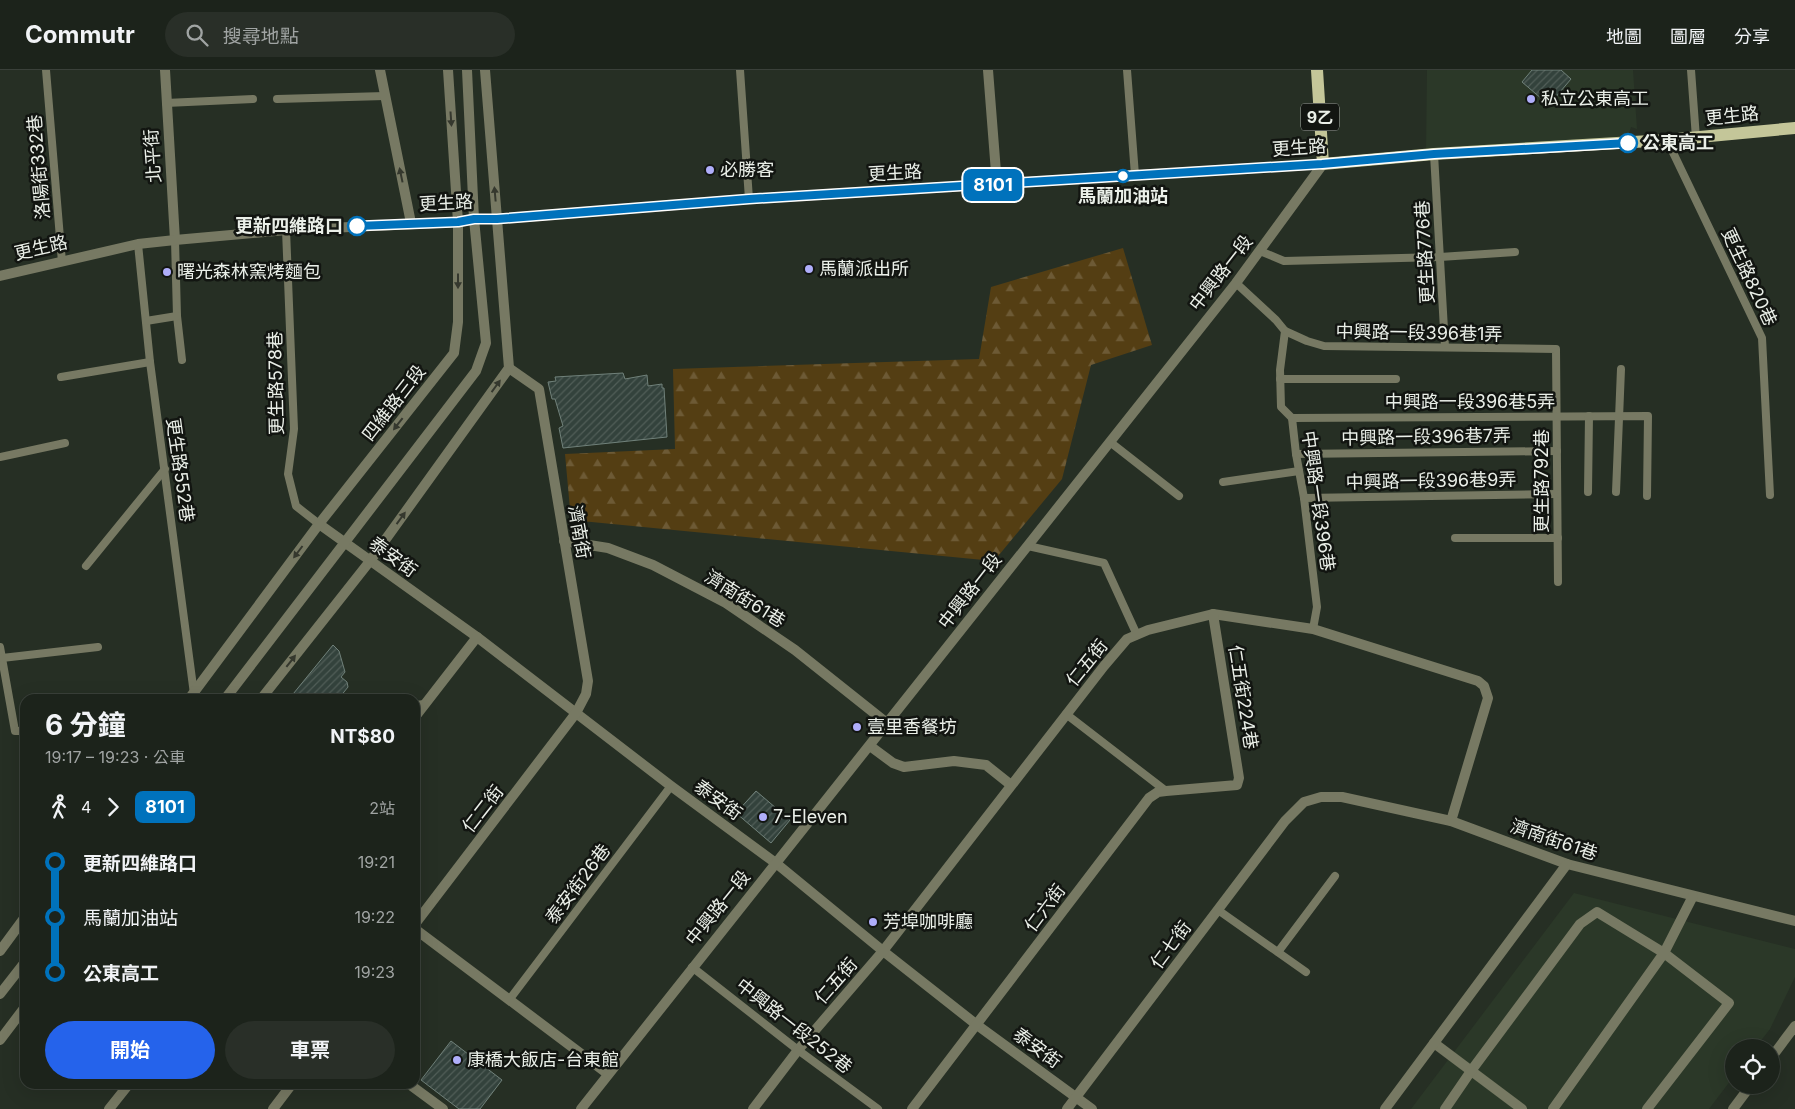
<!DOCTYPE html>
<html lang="zh-TW">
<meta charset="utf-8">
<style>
:root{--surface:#1c231b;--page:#292f28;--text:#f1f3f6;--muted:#a0a4a3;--line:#3a403a;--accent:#2563eb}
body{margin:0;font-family:Inter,"Noto Sans TC",sans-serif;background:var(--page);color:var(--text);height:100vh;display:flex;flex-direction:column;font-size:19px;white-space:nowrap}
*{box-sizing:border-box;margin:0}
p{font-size:16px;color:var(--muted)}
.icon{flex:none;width:28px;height:28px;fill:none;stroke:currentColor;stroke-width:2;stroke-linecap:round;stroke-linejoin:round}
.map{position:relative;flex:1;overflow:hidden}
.panel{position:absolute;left:20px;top:624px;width:400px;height:395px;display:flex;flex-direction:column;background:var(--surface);border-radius:15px;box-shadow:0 5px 20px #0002,0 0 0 1px var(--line)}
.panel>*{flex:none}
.badge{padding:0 10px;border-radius:8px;font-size:18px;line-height:32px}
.controls{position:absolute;left:1725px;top:969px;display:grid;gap:10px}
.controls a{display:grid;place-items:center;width:55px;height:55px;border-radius:50%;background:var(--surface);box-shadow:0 5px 20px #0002,0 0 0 1px var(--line);font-size:25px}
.map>.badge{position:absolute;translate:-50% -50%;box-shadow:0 0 0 2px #fff}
.legs{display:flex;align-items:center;gap:8px;height:55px;padding:0 25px;font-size:16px}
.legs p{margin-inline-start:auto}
.head{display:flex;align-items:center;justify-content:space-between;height:85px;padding:0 25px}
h1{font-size:28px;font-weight:700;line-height:38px}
.cta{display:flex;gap:10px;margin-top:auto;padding:10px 25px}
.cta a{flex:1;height:58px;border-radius:30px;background:var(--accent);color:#fff;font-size:20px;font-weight:700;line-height:58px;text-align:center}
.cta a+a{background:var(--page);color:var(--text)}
ul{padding:0 25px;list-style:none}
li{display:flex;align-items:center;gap:18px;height:55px;font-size:19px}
li i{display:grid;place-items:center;width:8px;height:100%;margin:0 6px;background:currentColor}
li i::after{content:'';width:12px;height:12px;margin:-6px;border:4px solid;border-radius:50%;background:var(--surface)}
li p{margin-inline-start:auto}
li:first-child i{background:linear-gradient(#0000 50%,currentColor 0)}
li:last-child i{background:linear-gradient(currentColor 50%,#0000 0)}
header{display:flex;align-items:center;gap:30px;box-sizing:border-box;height:70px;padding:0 25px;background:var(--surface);border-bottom:1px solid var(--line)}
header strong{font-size:24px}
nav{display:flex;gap:28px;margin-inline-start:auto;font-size:18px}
.search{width:350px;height:45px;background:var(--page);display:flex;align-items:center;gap:12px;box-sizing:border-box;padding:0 18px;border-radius:28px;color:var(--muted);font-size:19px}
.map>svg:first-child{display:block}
.built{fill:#2b3828}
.forest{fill:url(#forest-firs)}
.building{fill:url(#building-hatch);stroke:#70817a}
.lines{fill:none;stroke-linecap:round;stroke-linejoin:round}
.service{stroke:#777963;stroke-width:8}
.minor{stroke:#777963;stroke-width:10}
.tertiary{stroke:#777963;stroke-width:10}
.primary{stroke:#c4c699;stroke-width:12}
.oneway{fill:#35382e}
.line-1-casing{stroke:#fff;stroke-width:11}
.line-1{stroke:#0072bc;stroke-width:8}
.poi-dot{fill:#afaefa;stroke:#121511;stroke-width:2}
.stop-1-dot{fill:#fff;stroke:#0072bc;stroke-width:2.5}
.labels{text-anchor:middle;stroke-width:5;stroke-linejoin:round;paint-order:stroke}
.shield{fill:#121511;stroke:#a9aea8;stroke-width:1}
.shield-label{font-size:16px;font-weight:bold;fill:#eaefe8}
.poi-label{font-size:18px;fill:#eaefe8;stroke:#121511;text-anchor:start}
.street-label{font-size:18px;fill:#eaefe8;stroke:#121511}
.stop-label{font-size:18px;font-weight:bold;fill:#eaefe8;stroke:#121511;text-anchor:start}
</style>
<header>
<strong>Commutr</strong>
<div class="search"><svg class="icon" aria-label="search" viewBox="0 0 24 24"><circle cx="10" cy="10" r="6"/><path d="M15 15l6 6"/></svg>搜尋地點</div>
<nav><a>地圖</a><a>圖層</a><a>分享</a></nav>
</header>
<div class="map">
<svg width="1795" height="1039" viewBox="0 0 1795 1039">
<defs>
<pattern id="forest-firs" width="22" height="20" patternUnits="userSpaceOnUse" patternTransform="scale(1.25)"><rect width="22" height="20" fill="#543e13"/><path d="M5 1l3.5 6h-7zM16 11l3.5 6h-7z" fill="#6d5a35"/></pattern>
<pattern id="building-hatch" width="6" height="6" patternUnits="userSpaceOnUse" patternTransform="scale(1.25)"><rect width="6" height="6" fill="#33423c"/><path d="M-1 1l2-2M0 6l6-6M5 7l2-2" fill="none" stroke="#515e58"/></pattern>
</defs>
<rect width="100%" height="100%" fill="#262f24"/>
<!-- built -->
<g class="built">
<path d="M1427,0H1633L1637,59L1631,57L1628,66L1426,81Z"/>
<path d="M1574,823L1795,879V907L1770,959L1756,977L1734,978V1006L1709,1039H1411Z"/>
</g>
<!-- forest -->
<path class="forest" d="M1123,178L1152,275L1091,295L1062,409L994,491L571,450L565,384L675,379L673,299L979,289L991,217Z"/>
<!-- building -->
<g class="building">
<path d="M1532,0H1561L1571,9L1549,35L1522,12Z"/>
<path d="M623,303L625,309L647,305L648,316L662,314V318H664L667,367L563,378L559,358L563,356L555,329H552L548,312L556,311L555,307Z"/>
<path d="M333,575L339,581L345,602L341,607L347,612L348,617L340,627L334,629H289Z"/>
<path d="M756,721L790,750L771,773L736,743Z"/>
<path d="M451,971L502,1010L480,1039H459L421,1010Z"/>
</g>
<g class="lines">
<!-- service -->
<g class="service">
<path d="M46,0L62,192"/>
<path d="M740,0L749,129"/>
<path d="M1127,0L1135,105"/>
<path d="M1691,0L1696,68"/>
<path d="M277,29L385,26"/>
<path d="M166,33L253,29"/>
<path d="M1667,70L1762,268L1770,425"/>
<path d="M1434,84L1445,277"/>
<path d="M286,160L294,359L288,404L296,436L319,454"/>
<path d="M175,170L177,246L182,290"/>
<path d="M138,174L150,292L194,624"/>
<path d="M1260,181L1284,191L1440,187L1515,182"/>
<path d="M1236,213L1276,250L1285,261L1280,300L1281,337L1292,348L1296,384L1304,428L1317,537L1313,559"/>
<path d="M146,251L177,246"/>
<path d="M1285,261L1307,271L1324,276L1556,279L1558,512"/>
<path d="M61,307L150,292"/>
<path d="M1280,309H1396"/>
<path d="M1292,348L1648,346L1647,426"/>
<path d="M1110,372L1179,426"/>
<path d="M1296,384L1557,381"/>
<path d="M0,387L65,373"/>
<path d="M1223,412L1299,401"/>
<path d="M1588,422L1589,346"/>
<path d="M1616,422L1621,299"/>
<path d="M1304,428L1557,424"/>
<path d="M1455,468H1558"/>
<path d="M1028,476L1104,493L1137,565"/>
<path d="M86,496L165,399"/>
<path d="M0,577L15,661H25"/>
<path d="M2,588L98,577"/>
<path d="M415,635L425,634"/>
<path d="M1066,644L1166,721"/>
<path d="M1218,840L1306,902"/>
<path d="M1278,882L1335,806"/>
<path d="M692,897L798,980L878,1039"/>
<path d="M509,930L671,716"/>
</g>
<!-- minor -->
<g class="minor">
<path d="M165,0L175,170"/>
<path d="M380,0L411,153"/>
<path d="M988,0L997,115"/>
<path d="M319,454L477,567L671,716L777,794L883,881L977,955L1092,1039"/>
<path d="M564,471L608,478L653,495L726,533L795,580L888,654"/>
<path d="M189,629L319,454L454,283L458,252V152L448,0"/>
<path d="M261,629L370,491L509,298L485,0"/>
<path d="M415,647L477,567"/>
<path d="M870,676L893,693L904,697L954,691L986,695L1011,715"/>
<path d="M415,854L576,643L586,624L588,611L539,319L509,298"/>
<path d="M415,859L608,1004"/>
<path d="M0,881L25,847"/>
<path d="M0,970L25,937"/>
<path d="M1434,973L1522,1039"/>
<path d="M1771,988L1795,956"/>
<path d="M409,1014L443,1039"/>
<path d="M109,1039L129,1014"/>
<path d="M273,1039L292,1014"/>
<path d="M581,1039L1236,213L1323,94"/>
<path d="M753,1039L798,980L883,881L1104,596L1127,569L1148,560L1213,544L1313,559L1478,611L1484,616L1488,628L1451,751"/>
<path d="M912,1039L1149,728L1158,722L1166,721L1237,715L1239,708L1213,544"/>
<path d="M1067,1039L1285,751L1304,732L1321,727H1342L1451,751L1567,794L1795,851"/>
<path d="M1385,1039L1567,794"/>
<path d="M1445,1039L1471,1001L1580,854L1597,842L1664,883L1729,933L1647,1039"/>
<path d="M1553,1039L1664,883L1693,826"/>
<path d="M1733,1039L1751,1015"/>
</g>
<!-- tertiary -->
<g class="tertiary">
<path d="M0,206L138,174L175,170L286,160L458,152L474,149H497L749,129L1323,94"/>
<path d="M225,629L476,301L486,273L474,149L467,0"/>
<path d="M0,924L25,892"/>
</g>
<!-- primary -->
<path class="primary" d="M1317,0L1323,94L1434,84L1667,70L1795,58"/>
</g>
<!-- one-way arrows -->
<defs><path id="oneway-solid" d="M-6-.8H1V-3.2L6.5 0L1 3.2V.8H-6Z" transform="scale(1.25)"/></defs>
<g class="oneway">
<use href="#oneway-solid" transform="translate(451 49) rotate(86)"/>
<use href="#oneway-solid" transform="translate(401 105) rotate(-102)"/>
<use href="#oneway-solid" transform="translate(495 124) rotate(-95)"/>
<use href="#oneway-solid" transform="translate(458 211) rotate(90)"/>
<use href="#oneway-solid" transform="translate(496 316) rotate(-54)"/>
<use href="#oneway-solid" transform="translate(398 354) rotate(128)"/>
<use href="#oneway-solid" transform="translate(401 448) rotate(-54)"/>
<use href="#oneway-solid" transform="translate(298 482) rotate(127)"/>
<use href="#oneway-solid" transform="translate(291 591) rotate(-52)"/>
</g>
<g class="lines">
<!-- line-1 casing -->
<g class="line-1-casing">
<path id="line-1" d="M357,156L458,152L474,149H497L749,129L1322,94L1434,84L1628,73"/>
</g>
<!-- line-1 -->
<use href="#line-1" class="line-1"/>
</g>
<!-- markers -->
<g class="poi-dot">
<circle cx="1531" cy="29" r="5"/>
<circle cx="710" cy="100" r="5"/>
<circle cx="809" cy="199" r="5"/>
<circle cx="167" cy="202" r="5"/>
<circle cx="857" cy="657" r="5"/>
<circle cx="763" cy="747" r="5"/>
<circle cx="873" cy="852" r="5"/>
<circle cx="457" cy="990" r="5"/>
</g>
<g class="stop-1-dot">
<circle cx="1628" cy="73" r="9"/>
<circle cx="1123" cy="106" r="6"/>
<circle cx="357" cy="156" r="9"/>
</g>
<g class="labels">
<!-- shield labels -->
<rect class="shield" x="1301" y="33.5" width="38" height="27" rx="4"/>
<g class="shield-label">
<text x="1320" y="53">9乙</text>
</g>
<!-- poi labels -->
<g class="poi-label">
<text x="1541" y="35">私立公東高工</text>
<text x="720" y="106">必勝客</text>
<text x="819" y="205">馬蘭派出所</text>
<text x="177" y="208">曙光森林窯烤麵包</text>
<text x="867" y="663">壹里香餐坊</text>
<text x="773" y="753">7-Eleven</text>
<text x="883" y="858">芳埠咖啡廳</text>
<text x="467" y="996">康橋大飯店-台東館</text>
</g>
<!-- street labels -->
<g class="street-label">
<text transform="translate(1732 46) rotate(-6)" y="6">更生路</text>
<text transform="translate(1299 78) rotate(-4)" y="6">更生路</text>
<text transform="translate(153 86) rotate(-94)" y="6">北平街</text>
<text transform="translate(39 97) rotate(-95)" y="6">洛陽街332巷</text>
<text transform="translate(895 103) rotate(-3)" y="6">更生路</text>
<text transform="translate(446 133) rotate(-3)" y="6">更生路</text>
<text transform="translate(41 178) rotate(-13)" y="6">更生路</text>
<text transform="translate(1425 182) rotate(-93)" y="6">更生路776巷</text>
<text transform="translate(1221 203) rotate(-52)" y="6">中興路一段</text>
<text transform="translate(1749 207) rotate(65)" y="6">更生路820巷</text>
<text transform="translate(1419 263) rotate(1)" y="6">中興路一段396巷1弄</text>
<text transform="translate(276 313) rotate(-91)" y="6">更生路578巷</text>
<text x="1470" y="338">中興路一段396巷5弄</text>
<text transform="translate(394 333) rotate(-52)" y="6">四維路三段</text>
<text transform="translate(1426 367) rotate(-1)" y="6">中興路一段396巷7弄</text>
<text transform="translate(180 400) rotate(82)" y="6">更生路552巷</text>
<text transform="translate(1431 411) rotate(-1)" y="6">中興路一段396巷9弄</text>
<text transform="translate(1542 411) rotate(-90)" y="6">更生路792巷</text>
<text transform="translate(1318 431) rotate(82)" y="6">中興路一段396巷</text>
<text transform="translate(579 462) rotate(80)" y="6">濟南街</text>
<text transform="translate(393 487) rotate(36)" y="6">泰安街</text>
<text transform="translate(970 521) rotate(-52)" y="6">中興路一段</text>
<text transform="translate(745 529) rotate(32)" y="6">濟南街61巷</text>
<text transform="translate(1087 593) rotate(-51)" y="6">仁五街</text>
<text transform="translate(1243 627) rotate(81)" y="6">仁五街224巷</text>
<text transform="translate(718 730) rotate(36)" y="6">泰安街</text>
<text transform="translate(483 739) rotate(-52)" y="6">仁二街</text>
<text transform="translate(1554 770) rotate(19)" y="6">濟南街61巷</text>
<text transform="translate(578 814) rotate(-53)" y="6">泰安街26巷</text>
<text transform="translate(718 838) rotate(-51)" y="6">中興路一段</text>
<text transform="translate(1045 838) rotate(-53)" y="6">仁六街</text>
<text transform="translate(1171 875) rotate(-53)" y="6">仁七街</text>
<text transform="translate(836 911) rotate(-49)" y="6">仁五街</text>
<text transform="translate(794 956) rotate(38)" y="6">中興路一段252巷</text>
<text transform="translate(1037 978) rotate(36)" y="6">泰安街</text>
</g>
<!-- stop labels -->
<g class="stop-label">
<text x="1642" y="79">公東高工</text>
<text x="1123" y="132" text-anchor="middle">馬蘭加油站</text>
<text x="343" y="162" text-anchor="end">更新四維路口</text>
</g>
</g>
</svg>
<div class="controls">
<a><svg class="icon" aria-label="locate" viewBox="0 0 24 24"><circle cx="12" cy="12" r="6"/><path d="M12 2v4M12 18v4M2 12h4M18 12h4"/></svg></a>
</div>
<b class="badge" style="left:993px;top:115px;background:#0072bc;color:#fff">8101</b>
<section class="panel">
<div class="head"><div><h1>6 分鐘</h1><p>19:17 – 19:23 · 公車</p></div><b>NT$80</b></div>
<div class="legs"><svg class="icon" aria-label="walk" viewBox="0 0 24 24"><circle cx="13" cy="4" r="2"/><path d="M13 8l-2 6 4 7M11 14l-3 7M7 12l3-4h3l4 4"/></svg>4<svg class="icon" aria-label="forward" viewBox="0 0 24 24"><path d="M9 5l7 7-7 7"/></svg><b class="badge" style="background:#0072bc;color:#fff">8101</b><p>2站</p></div>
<ul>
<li><i style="color:#0072bc"></i><b>更新四維路口</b><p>19:21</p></li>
<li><i style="color:#0072bc"></i><span>馬蘭加油站</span><p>19:22</p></li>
<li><i style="color:#0072bc"></i><b>公東高工</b><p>19:23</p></li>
</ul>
<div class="cta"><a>開始</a><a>車票</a></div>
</section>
</div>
